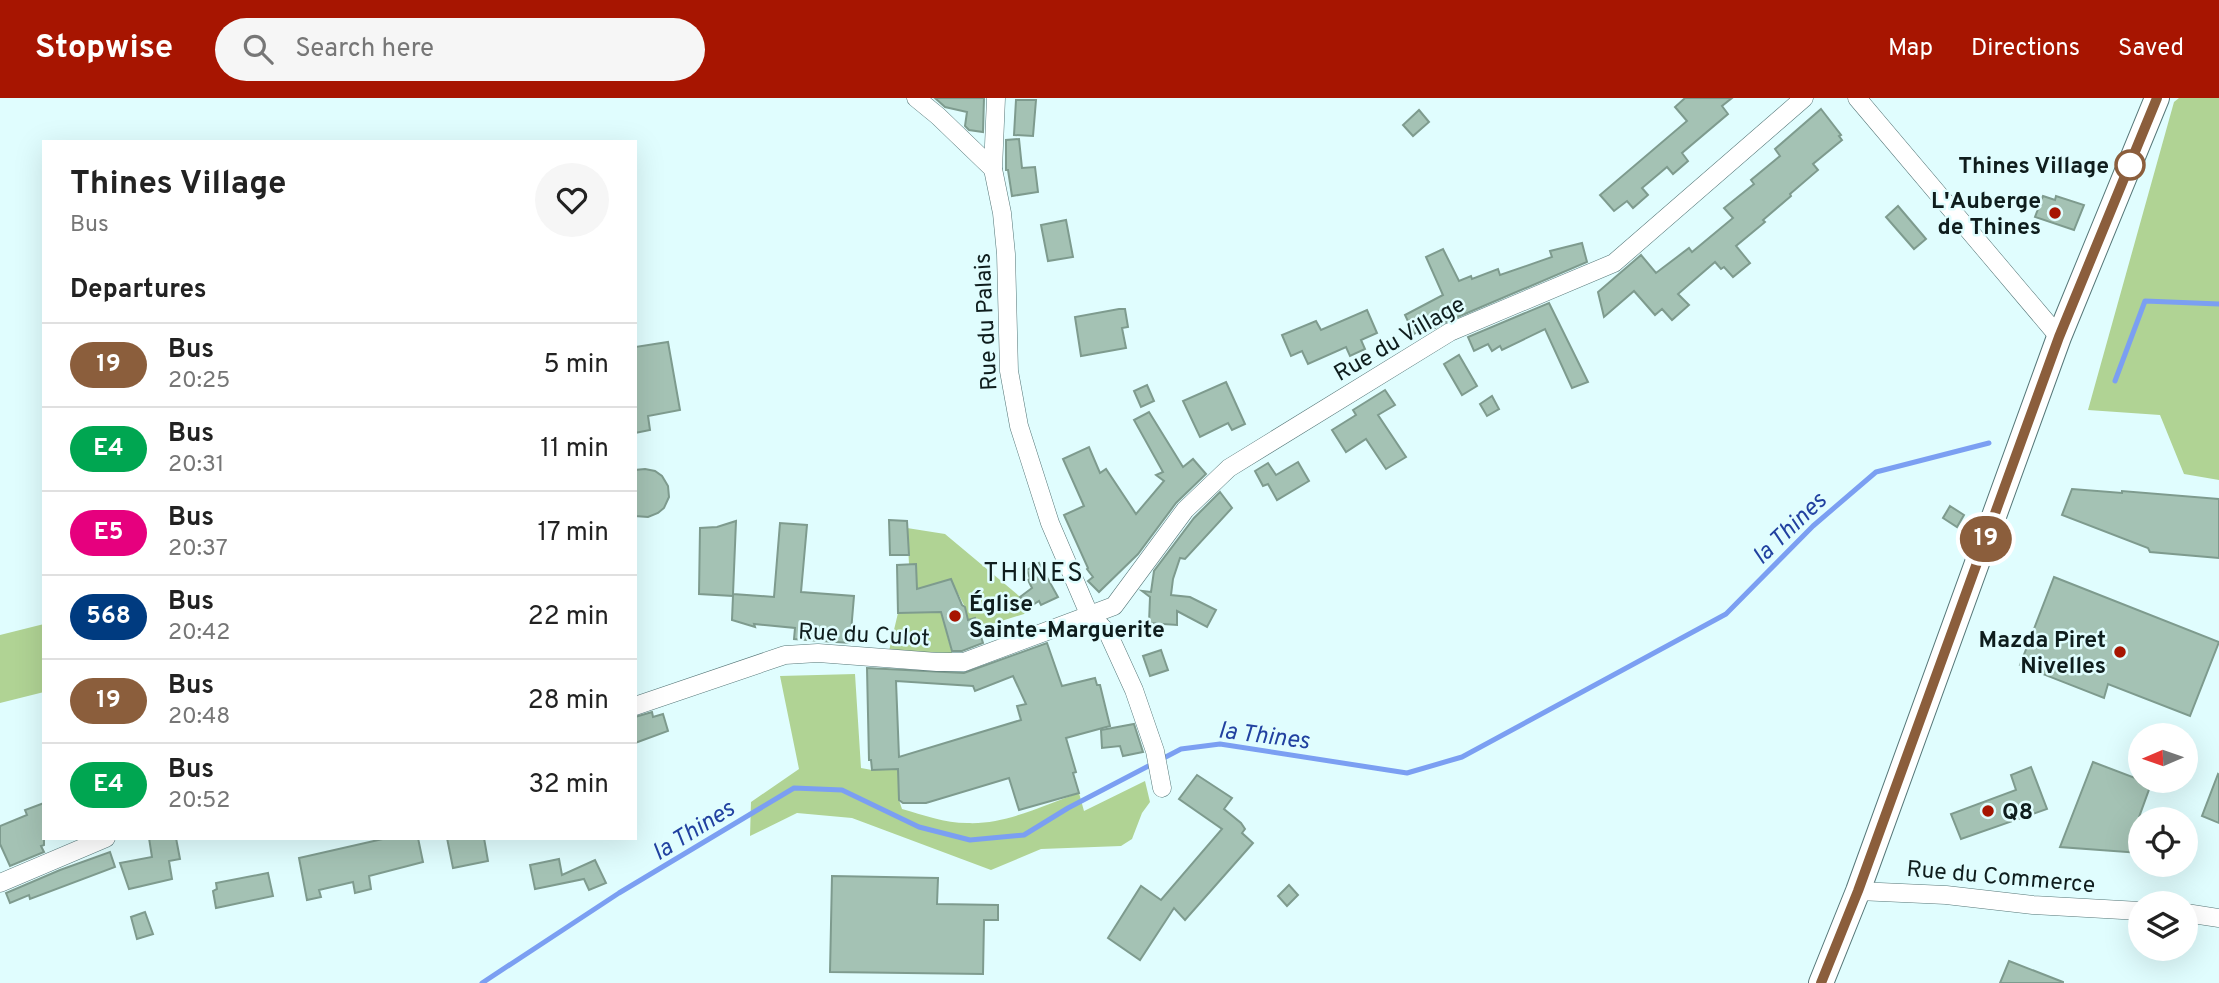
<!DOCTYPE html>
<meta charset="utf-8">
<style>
:root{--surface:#fff;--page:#f6f6f6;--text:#222;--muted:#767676;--line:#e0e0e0;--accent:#a71501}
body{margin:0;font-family:Overpass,sans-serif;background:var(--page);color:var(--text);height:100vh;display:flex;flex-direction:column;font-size:26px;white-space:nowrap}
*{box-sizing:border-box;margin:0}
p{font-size:23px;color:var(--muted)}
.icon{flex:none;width:38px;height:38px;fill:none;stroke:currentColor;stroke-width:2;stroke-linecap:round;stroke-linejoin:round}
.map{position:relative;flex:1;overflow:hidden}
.drawer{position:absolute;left:42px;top:42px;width:595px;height:700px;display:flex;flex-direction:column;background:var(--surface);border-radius:0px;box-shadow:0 7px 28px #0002}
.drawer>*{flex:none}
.badge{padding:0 14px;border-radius:23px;font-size:24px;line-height:46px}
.needle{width:46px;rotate:268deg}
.controls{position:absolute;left:2128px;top:625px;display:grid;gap:14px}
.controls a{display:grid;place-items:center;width:70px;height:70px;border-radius:50%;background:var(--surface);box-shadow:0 7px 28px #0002;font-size:35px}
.map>.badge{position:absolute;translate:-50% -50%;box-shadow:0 0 0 4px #fff}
h2{padding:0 28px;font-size:26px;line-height:63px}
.round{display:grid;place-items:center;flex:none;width:74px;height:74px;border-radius:37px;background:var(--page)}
.overview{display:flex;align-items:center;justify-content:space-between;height:119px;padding:0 28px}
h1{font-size:33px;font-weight:700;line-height:52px}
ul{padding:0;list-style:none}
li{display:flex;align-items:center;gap:21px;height:84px;padding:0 28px;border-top:2px solid var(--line)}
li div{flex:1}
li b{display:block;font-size:26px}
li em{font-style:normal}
li .badge{min-width:77px;font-weight:700;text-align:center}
header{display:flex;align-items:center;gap:42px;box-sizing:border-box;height:98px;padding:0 35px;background:var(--accent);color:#fff}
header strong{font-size:33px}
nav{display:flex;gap:38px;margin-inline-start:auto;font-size:24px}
.search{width:490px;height:63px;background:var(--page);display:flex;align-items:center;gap:18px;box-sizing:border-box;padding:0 24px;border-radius:38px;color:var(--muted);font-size:26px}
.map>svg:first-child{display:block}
.green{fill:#b0d394}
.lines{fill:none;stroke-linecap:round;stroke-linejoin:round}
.stream{stroke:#7b9ff2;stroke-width:5}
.building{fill:#a4c2b4;stroke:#7e9b8e;stroke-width:2;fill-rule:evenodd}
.minor-casing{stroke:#567778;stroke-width:19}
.secondary-casing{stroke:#567778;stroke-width:26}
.minor{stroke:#fff;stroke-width:18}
.secondary{stroke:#fff;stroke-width:24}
.line-casing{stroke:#fff;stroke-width:16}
.line{stroke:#8b5e3c;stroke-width:10}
.stop-dot{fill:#fff;stroke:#8b5e3c;stroke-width:3.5}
.poi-dot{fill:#a71501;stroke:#e0fdfe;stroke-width:2.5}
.labels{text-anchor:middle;stroke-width:5;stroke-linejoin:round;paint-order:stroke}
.stop-label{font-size:23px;font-weight:bold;fill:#0f1d1d;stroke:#e0fdfe;text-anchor:end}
.poi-label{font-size:23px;font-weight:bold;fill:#0f1d1d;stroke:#e0fdfe;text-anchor:end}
.street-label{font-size:23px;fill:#0f1d1d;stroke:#e0fdfe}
.water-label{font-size:24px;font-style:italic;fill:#2141a0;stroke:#e0fdfe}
.quarter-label{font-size:26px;letter-spacing:2px;fill:#0f1d1d;stroke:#e0fdfe}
</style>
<header>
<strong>Stopwise</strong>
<div class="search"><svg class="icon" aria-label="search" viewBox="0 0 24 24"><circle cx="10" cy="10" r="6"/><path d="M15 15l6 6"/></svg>Search here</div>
<nav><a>Map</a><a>Directions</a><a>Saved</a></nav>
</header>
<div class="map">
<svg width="2219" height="885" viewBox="0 0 2219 885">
<rect width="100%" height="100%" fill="#e0fdfe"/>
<!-- green -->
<g class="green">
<path d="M2179,0H2219V382L2184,376L2160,317L2088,312L2174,4Z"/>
<path d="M907,430L945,436L1031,508L1024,516L979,530L975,520L968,522L965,509L951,482L939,485L942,512L941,515L952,555L889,553L898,515L917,514L916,467L909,466Z"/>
<path d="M44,526V594L0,605V537Z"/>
<path d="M855,576L861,670L872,672L898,671L899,702L902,711C923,717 945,725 967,725C1005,727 1044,707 1079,695L1084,713L1145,683L1150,704L1142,715L1132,741L1121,748L1041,751L991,772L852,720L797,715L750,738L751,704L799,671L780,578Z"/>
</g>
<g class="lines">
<!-- stream -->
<g class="stream">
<path d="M2115,283L2145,203L2219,206"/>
<path d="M482,885L619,795L794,690L842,692L919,729L970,742L1024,737L1068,710L1181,651L1220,646L1407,675L1462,659L1726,516L1813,428L1876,374L1989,345"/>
</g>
</g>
<!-- building -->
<g class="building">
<path d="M935,0H984L983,34L969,32L965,28L967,14L945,9Z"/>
<path d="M1685,0H1732L1722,8L1728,16L1682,55L1688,63L1673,76L1667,69L1642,90L1648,97L1633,110L1627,103L1614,113L1600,97L1687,23L1675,9Z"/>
<path d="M1016,2H1036L1033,38L1014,37Z"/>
<path d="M1821,11L1841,37L1839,38L1842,42L1813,66L1818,72L1790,96L1791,98L1763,122L1765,124L1736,148L1750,165L1733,179L1724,169L1721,171L1715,164L1678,196L1689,207L1672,222L1662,211L1655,217L1634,193L1604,219L1598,194L1641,157L1656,175L1689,150L1692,154L1733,120L1724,110L1754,86L1751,82L1780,58L1775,51Z"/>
<path d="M1419,12L1429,24L1413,38L1403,27Z"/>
<path d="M1019,41L1022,70L1035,69L1038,94L1012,98L1008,72H1006V42Z"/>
<path d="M2043,98L2055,102L2056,98L2084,107L2074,132L2035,119Z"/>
<path d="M1898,108L1926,141L1914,151L1886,119Z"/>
<path d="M1066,122L1073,159L1048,163L1041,127Z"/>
<path d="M1582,145L1587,164L1446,224L1435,230L1433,226L1414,236L1405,217L1443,197L1426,159L1443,151L1459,183L1471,178L1472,181L1498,171L1500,177L1552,159L1550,153Z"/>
<path d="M1549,205L1588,284L1572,290L1545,231L1502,252L1500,248L1492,253L1488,246L1474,253L1468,239Z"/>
<path d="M1119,211H1125L1128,229L1122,230L1126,250L1081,258L1075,219Z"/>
<path d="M1367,212L1377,235L1361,242L1365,251L1350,258L1346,249L1308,266L1302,253L1291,258L1282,237L1316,223L1321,232Z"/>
<path d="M668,244L680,312L648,318L650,332L635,335V249Z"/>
<path d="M1459,257L1477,288L1462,297L1444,266Z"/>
<path d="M1226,284L1245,326L1232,332L1228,325L1200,339L1183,303Z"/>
<path d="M1147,287L1154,303L1141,309L1134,293Z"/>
<path d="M1385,292L1395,307L1378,317L1406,359L1386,371L1366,341L1346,354L1332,332L1356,317L1353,312Z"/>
<path d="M1492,298L1499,311L1487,318L1480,306Z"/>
<path d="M1149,314L1183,369L1193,361L1206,376L1176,405L1138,456L1099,494L1088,483L1093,479L1087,471L1088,470L1064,417L1084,408L1063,361L1089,349L1100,375L1106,371L1136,416L1164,383L1156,377L1163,374L1134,322Z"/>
<path d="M1298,364L1309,383L1277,402L1268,386L1263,388L1255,373L1268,365L1276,377Z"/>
<path d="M645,371L655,373L662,378L668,388L669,399L664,410L658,415L648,419L635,418V372Z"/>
<path d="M2072,391L2122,395V393L2219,401V460L2150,454L2148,450L2062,417Z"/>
<path d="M1220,394L1232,410L1185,461L1180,460L1173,481L1171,497L1190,499L1216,512L1207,529L1177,513V527L1149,525L1150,499L1142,493L1151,494L1154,473L1194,420Z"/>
<path d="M1950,408L1964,417L1957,429L1943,420Z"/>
<path d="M889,422L907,423L909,457H890Z"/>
<path d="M736,423L733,496L774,499L780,425L807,427L801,494L854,498L850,545L794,541L795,530L754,526L755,529L732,522L733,498L699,496L700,430L717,429Z"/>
<path d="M1039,465L1058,499L1041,507L1039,503L1031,508L1020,499L1032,490L1028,482L1030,481L1027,472Z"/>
<path d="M916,466L917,491L951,481L962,507L965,509L968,522L975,520L983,545L962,553H952L941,514L898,515L897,467Z"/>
<path d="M2054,479L2219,544L2190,618L2108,586L2104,600L2020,567Z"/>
<path d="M1047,545L1062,588L1095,580L1097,587H1100L1110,628L1066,640L1076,674L1073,675L1079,695L1019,712L1009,680L926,705H903L899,702L898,671L872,672L871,662H869L867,570L964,575ZM1013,578L1026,606L1017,608L1021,622L899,659L896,583L973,588L975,593Z"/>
<path d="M1161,552L1168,572L1150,578L1143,558Z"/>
<path d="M652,614L653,619L663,616L668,633L635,645V619Z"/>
<path d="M1134,626L1143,654L1123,658L1120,648L1102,650L1101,632Z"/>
<path d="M2093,664L2151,686L2134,733L2140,735V755L2060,749Z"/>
<path d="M2031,669L2047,711L1961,741L1951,716L2016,692L2011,677Z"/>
<path d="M2218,676L2219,677V725L2202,718Z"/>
<path d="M1197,677L1232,700L1224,711L1241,725L1245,731L1242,735L1253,745L1185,822L1174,810L1140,862L1108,840L1141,788L1161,802L1222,731L1179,701Z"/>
<path d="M44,705V747L41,748L44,754L10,768L0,746V728L27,717L25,712Z"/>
<path d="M149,740H176L180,761L169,763L172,781L129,791L120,765L152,759Z"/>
<path d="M387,740H418L423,764L369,778L371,791L355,795L353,784L319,792L321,799L307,802L299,760Z"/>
<path d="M447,740H484L488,763L453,770Z"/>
<path d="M110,754L115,769L30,801L29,797L10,805L6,795L60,772Z"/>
<path d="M559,761L562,777L595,762L606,785L589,792L584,781L535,791L530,767Z"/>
<path d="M268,775L273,798L216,810L213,793L217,791L216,785Z"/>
<path d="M832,778L938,780L937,806L998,807V822H984L983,876L830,874Z"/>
<path d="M1289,787L1298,797L1287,808L1278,798Z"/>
<path d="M145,814L153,836L137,841L131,819Z"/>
<path d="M2009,863L2063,884V885H2000Z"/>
</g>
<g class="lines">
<!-- minor casing -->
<g class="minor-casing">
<g id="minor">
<path d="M916,0L938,18L993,71"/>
<path d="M996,0L993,71L1002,115L1006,156L1009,273L1019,328L1050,425L1089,516L1108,535L1134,592L1155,653L1162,690"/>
<path d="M1857,0L2059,239"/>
<path d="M635,608L785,557L818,555L937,564H964L1114,508L1185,412L1229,370L1450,234L1614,165L1804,0"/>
<path d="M0,785L106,740"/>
<path d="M1858,793L1946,797L2033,807L2140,813"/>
<path d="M2186,815L2219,820"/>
</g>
</g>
<!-- secondary casing -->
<g class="secondary-casing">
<path id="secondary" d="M1821,885L1858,793L2059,239L2157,0"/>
</g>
<!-- minor -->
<use href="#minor" class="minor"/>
<!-- secondary -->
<use href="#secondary" class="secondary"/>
</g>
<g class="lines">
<!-- line casing -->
<g class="line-casing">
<path id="line" d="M1821,885L1858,793L2059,239L2157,0"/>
</g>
<!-- line -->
<use href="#line" class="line"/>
</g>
<!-- markers -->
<circle class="stop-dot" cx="2130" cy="67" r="14"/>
<g class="poi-dot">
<circle cx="2055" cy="115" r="7"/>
<circle cx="955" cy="518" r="7"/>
<circle cx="2120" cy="554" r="7"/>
<circle cx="1988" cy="713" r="7"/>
</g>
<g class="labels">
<!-- stop labels -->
<g class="stop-label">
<text x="2109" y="75">Thines Village</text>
</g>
<!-- poi labels -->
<g class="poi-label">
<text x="2041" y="110">L'Auberge<tspan x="2041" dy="26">de Thines</tspan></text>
<text x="969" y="513" text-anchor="start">Église<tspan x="969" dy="26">Sainte-Marguerite</tspan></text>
<text x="2106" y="549">Mazda Piret<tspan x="2106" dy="26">Nivelles</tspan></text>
<text x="2002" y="721" text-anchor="start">Q8</text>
</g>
<!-- street labels -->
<g class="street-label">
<text transform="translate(985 224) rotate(-93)" y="8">Rue du Palais</text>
<text transform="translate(1399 240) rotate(-30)" y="8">Rue du Village</text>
<text transform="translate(864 536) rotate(3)" y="8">Rue du Culot</text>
<text transform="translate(2001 778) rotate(5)" y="8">Rue du Commerce</text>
</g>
<!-- water labels -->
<g class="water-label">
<text transform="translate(1789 430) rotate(-44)" y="8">la Thines</text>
<text transform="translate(1264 637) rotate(7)" y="8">la Thines</text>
<text transform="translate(693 732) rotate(-32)" y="8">la Thines</text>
</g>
<!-- quarter labels -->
<g class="quarter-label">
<text x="1034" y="483">THINES</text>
</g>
</g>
</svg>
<div class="controls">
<a><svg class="needle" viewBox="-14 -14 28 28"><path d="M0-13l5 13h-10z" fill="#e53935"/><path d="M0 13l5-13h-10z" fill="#767676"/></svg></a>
<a><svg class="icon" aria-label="locate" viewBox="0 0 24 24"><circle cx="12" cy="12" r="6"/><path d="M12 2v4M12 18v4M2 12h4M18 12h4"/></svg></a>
<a><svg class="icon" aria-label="layers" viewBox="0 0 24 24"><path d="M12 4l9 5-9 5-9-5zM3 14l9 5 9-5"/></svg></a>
</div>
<b class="badge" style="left:1986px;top:441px;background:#8b5e3c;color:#fff">19</b>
<section class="drawer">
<div class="overview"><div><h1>Thines Village</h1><p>Bus</p></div><a class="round"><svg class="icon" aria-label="heart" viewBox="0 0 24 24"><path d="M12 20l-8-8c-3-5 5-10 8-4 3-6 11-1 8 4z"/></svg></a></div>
<h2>Departures</h2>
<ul>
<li><span class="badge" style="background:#8b5e3c;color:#fff">19</span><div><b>Bus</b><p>20:25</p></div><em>5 min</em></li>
<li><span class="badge" style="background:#00a651;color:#fff">E4</span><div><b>Bus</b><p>20:31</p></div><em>11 min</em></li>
<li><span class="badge" style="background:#e6007e;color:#fff">E5</span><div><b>Bus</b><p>20:37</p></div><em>17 min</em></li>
<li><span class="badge" style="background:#003b80;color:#fff">568</span><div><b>Bus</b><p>20:42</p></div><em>22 min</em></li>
<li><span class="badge" style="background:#8b5e3c;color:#fff">19</span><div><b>Bus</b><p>20:48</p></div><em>28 min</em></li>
<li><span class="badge" style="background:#00a651;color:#fff">E4</span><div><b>Bus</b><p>20:52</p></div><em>32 min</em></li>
</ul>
</section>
</div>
